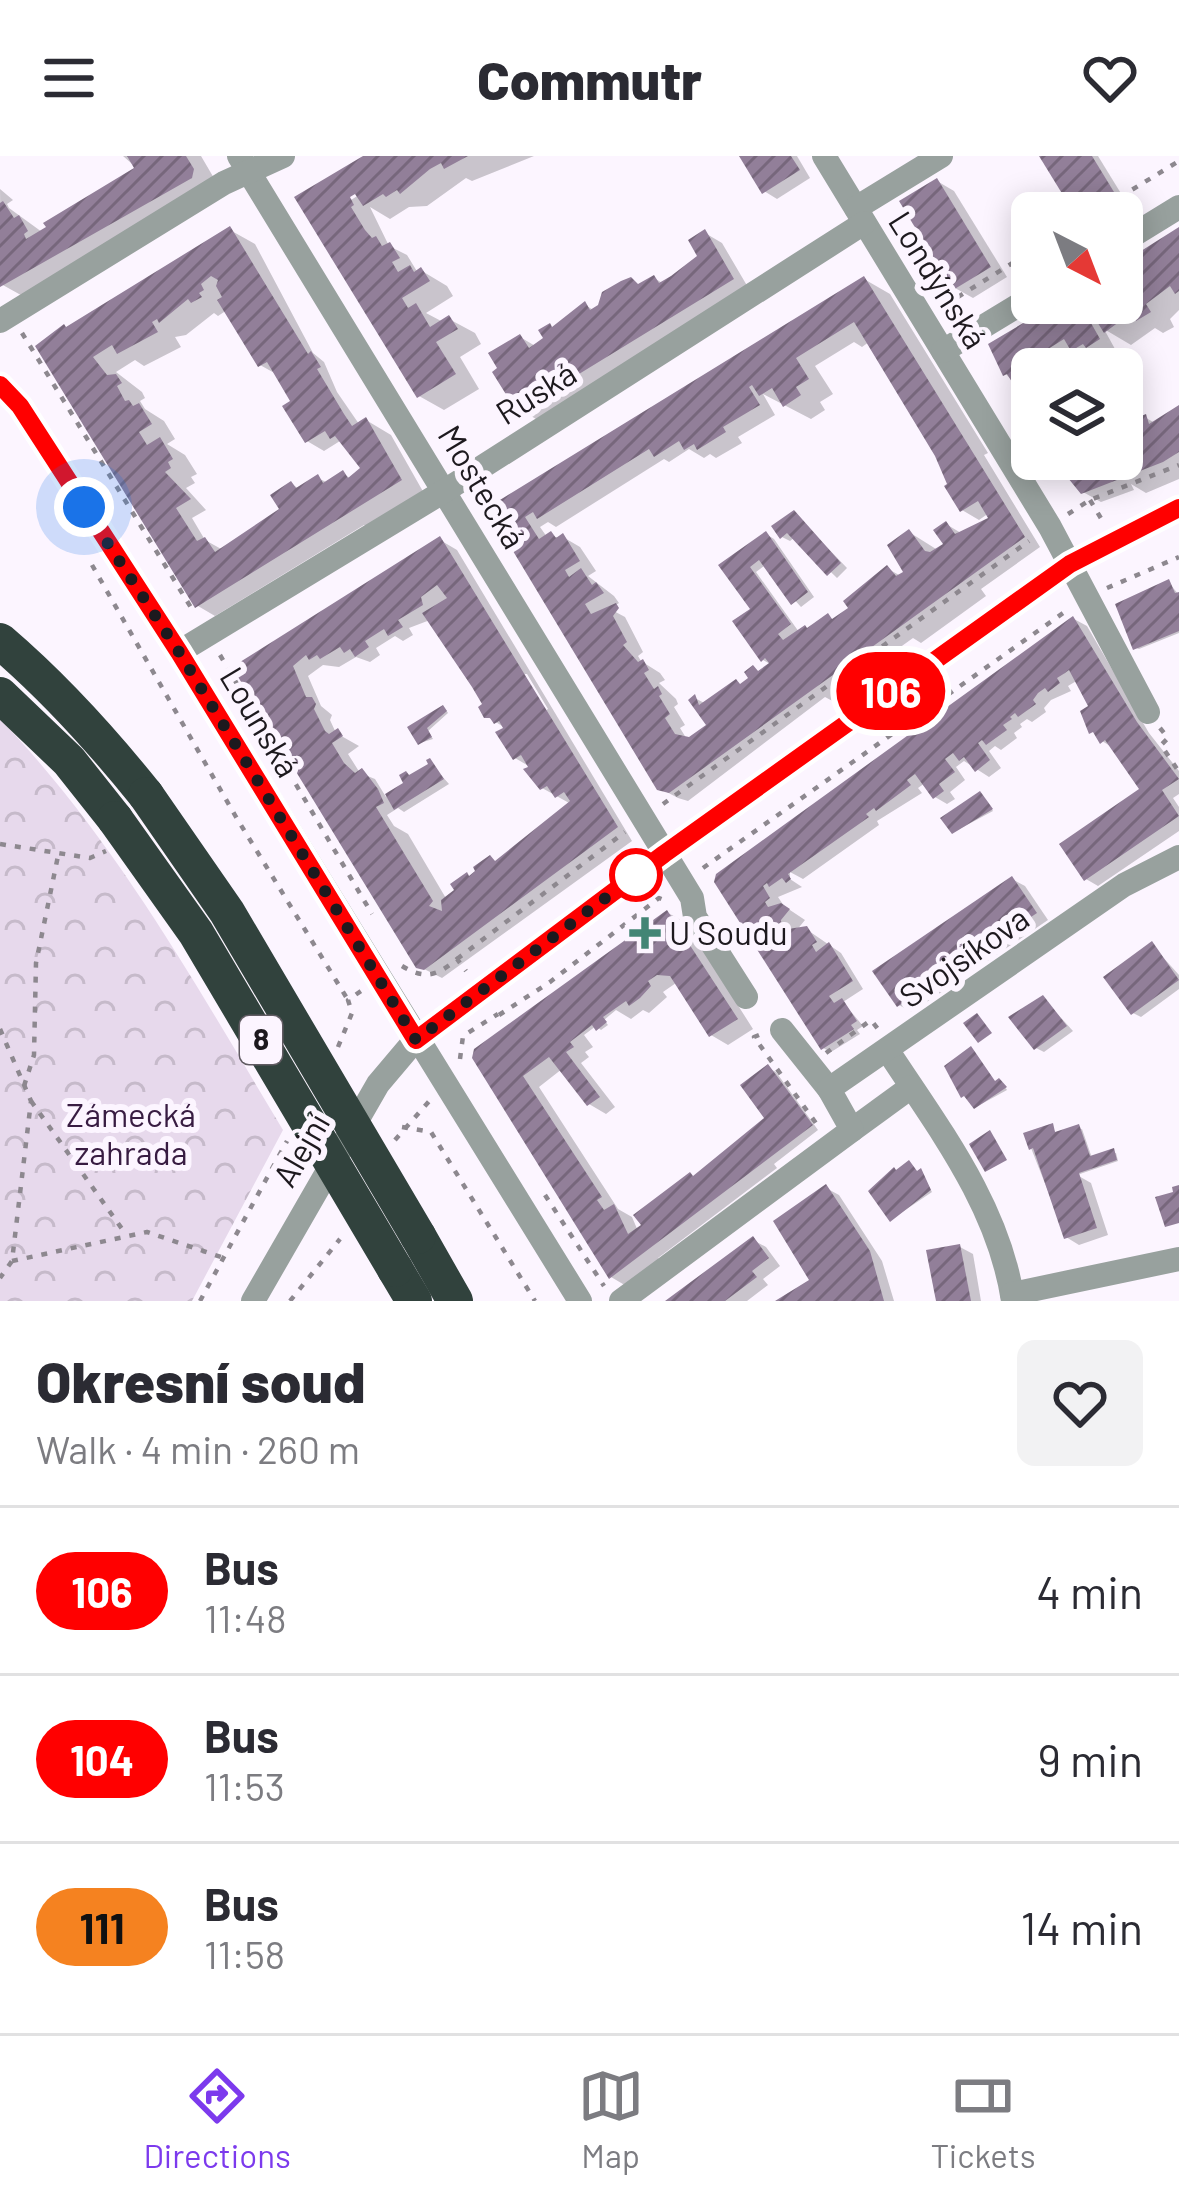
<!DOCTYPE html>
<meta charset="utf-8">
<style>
:root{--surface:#fff;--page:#f2f2f3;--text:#2b2b33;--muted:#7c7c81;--line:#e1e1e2;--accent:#7c3aed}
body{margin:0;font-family:Barlow,sans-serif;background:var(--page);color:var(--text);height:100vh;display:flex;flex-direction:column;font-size:45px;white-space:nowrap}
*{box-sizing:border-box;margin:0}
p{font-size:39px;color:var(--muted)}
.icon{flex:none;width:66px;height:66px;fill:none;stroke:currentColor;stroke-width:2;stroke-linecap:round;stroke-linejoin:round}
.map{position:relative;height:1145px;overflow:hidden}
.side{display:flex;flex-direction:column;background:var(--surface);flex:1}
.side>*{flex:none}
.badge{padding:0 24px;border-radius:39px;font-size:42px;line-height:78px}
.needle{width:78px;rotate:138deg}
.buttons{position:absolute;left:1011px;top:36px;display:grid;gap:24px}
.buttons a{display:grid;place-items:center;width:132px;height:132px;border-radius:18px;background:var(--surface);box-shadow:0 6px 30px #0003;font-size:60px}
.you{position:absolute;width:60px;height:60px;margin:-30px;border:9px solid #fff;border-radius:50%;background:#1a73e8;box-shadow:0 0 0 18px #1a73e833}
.map>.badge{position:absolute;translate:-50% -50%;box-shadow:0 0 0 6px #fff}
.round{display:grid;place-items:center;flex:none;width:126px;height:126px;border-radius:18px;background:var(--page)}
.headline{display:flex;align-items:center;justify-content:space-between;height:204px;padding:0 36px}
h1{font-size:57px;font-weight:800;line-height:90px}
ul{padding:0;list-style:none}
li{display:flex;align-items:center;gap:36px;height:168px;padding:0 36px;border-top:3px solid var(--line)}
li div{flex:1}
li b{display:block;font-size:45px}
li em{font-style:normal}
li .badge{min-width:132px;font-weight:700;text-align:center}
header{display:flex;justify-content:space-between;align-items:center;height:156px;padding:0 36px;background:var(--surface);font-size:54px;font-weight:800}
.tab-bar{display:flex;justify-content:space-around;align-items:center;height:168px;border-top:3px solid var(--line);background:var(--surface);font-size:33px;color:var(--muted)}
.tab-bar a{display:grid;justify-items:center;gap:6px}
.tab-bar .selected{color:var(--accent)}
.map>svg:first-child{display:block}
.park{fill:url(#park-crowns)}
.shadow{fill:#0003;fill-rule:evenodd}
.building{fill:url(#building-hatch);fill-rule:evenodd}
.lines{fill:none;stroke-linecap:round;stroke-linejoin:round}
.path{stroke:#8d888f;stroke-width:4.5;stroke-dasharray:6 9;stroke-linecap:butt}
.minor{stroke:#98a19e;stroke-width:24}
.highway{stroke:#31423d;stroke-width:36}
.highway-bridge{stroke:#31423d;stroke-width:36}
.line-casing{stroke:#fff;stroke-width:27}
.line{stroke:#f00;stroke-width:18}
.walk{stroke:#1d191e;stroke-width:12;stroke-dasharray:0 21.6}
.stop-dot{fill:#fff;stroke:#f00;stroke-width:6}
.poi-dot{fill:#438575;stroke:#fcf5ff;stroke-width:4.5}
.labels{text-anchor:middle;stroke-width:12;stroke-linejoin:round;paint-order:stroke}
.shield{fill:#fcf5ff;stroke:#605b62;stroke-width:3}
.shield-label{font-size:30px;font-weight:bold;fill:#1d191e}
.street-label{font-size:33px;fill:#1d191e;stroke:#fcf5ff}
.poi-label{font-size:33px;fill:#1d191e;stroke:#fcf5ff;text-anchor:start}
.park-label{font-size:33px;fill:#381c42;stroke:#fcf5ff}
</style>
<header><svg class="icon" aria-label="menu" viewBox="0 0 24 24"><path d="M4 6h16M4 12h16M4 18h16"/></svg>Commutr<svg class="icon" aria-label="heart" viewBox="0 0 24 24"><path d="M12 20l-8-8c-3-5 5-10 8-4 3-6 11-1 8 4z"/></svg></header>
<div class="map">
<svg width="1179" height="1145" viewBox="0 0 1179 1145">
<defs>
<pattern id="park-crowns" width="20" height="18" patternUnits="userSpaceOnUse" patternTransform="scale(3)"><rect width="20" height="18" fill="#e7d9ec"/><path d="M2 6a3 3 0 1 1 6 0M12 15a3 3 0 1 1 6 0" fill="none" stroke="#c6baca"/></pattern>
<pattern id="building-hatch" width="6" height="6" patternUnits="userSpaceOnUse" patternTransform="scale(3)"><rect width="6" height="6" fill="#927f99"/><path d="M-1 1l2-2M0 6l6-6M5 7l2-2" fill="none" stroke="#77677c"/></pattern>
</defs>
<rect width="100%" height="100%" fill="#fcf5ff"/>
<!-- park -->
<path class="park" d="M0,563C116,684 197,831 283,974L192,1145H0Z"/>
<!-- shadow -->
<g class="shadow">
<path d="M123,0H201L218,29L28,143L1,128L0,33L13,44L7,48L9,52L42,76L138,13Z"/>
<path d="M373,0H534L472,25L466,22L427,50L409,51L390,63L370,51L389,90L407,99L418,117L422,115L447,130L453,140L426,157L443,166L449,163L475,177L481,188L460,201L479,233L444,254L419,240L298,42ZM367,34L338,52L351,37Z"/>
<path d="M743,0H797L810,22L777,43L764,35Z"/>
<path d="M1043,0H1098L1125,44L1103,57H1078Z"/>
<path d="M937,25L954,35L1007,121L973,142L955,132Z"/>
<path d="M230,74L255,88L313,197L324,206L337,236L359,268L366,264L391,279L425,339L372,374L364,369L215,460L198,450L68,173ZM227,154L260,209L278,219L294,246L307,285L324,295L340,285L356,301L362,317L352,323L343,318L328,327L318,322L299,333L292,328L283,354L223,394L205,384L192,362L206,354L186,332L195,327L191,321L197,318L185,299L167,288L175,283L164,265L145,253L140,245L145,242L142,236L116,216L135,204L144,210L181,191L175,181L186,179L214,157L218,160Z"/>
<path d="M1179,75V154L1170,163L1174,171L1163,177L1155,172L1131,189L1104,173L1115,193L1105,200L1100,197L1091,203L1085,200L1063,213H1032V255L1026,252L1023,238L1006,218L1062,147H1122V110Z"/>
<path d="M705,77L722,87L749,133L536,263L519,253L520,181L537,191L585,149L595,155L654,122L664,128L701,101Z"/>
<path d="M864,123L890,138L988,297L984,299L1040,391L981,433L986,440L921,487L913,482L856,523L861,530L838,548L825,541L688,645L678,642L659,632L491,353ZM854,186L862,191L869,186L938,302L962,354L979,364L989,357L993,363L961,377L946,368L947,389L936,393L909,376L907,416L901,420L888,413L852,452L835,465L799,476L756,416L764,410L801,451L814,441L774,383L766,378L722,410L754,454L763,504L772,509L761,517L753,512V523L743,530L706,548L695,542L710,570L688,585L680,572L685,569L674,551L678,548L676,543L659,527L665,524L660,517L641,505L638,500L643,496L625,461L610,453L619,447L614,440L588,420L596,415L580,391L563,381H547L540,371L548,366L556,371L664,303L669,306L689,293L704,302L710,298L716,302L742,287L738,281L775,259L763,238L811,263L825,254L820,246L833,238L815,210Z"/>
<path d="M1179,252V323L1146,337L1131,328L1134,334L1101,346L1083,336L1062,303H1122V271L1146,262L1155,267Z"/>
<path d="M794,357L847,412L837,422L795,381L790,385L782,381Z"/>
<path d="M440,384L457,394L632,685L442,822L418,810L236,510ZM430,464L486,549V560L507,573L515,602L532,612L542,632L571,648L447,744L408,678L394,670L387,659L398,652L404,656L449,628L432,609L386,641L375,623L360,617L348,598L359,590L336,577L330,564L332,559L321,550L308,520L323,509L339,511L356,501L370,506L380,499L376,492L395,480L403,485L413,479L409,472ZM520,518H527L548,553L543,556Z"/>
<path d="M1169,427L1179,439V477L1139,493L1136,492Z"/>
<path d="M1074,463L1087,470L1149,577L1179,615V638L1173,642L1179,651V675L1098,730L1086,723L1143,634L1115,593L1102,585L1092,551L1078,524L1068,530L1071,535L1051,544L1044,552L1046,556L1032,566L1027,563L1020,568L1022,571L1014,577L1017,582L1001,594L995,590L989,595L1001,612L989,621L964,605L956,611L965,624L950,636L955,643L947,648L935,641L925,627L918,632L922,637L877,665L879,669L803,723L790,716V723L802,731L778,741L784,750L805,764L796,775L806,773L841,797L863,833L843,846L863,870L857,874L860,878L831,896L823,892L718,726Z"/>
<path d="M446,554L448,557L428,575L433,583L420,587L411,572Z"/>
<path d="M983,640L993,655L954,676Z"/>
<path d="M1012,723L1025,730L1048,764L912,856L899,849Z"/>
<path d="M668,757L685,766L753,873L728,889L711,879L676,827L663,836L667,841L649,857L643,854L631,863L616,854L604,864L608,869L601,874L596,870L584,879L593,891L585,896L589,901L581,907L615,951L606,958L589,948L562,913L539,931L618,1053L632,1061L638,1075L769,962L768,912L776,916L818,974L774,1008L777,1012L658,1102L661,1106L628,1131L611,1121L476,901Z"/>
<path d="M1152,789L1179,819V833L1141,861L1133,857Z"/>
<path d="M1043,842L1073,875L1044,896L1036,892Z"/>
<path d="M1002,927L1007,934L976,951L996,928Z"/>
<path d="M1052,971L1057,979L1082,973L1092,1002L1116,997L1118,1005L1077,1019L1091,1027L1108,1079L1079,1089L1066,1081L1031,992Z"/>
<path d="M921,1016L932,1036L892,1063L918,1018Z"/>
<path d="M826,1032L839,1039L882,1105L894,1145H781L813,1125Z"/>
<path d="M753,1084L766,1091L780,1110L763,1123L768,1129L747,1145H673Z"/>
<path d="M960,1091L973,1098L981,1145H939Z"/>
</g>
<!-- building -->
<g class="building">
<path d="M127,0H186L194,13L192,22L0,131V47L3,45L14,62L19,59L28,75L24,78L26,83L46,71L43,67L134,12Z"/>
<path d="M363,0H468L444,13L441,7L430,13L400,38L397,34L386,41L383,38L363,50L355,38L350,41L354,49L351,51L365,74L372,82L376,80L382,90L390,86L400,102L392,106L398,116L410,109L414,116L421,111L430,125L402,142L408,152L416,147L430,171L449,159L458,173L436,186L456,218L417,242L294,41Z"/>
<path d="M739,0H791L800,14L762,38Z"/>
<path d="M1039,0H1092L1114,36L1074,57Z"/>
<path d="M937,22L991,111L953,134L899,45Z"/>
<path d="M230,70L308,198L311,195L321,211L317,213L344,258L352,270L366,261L402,324L195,452L35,190L64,168L66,171ZM211,120L218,124L216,130L222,141L217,144L258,211L267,206L290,245L282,250L305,287L325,275L330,283L335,280L360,312L348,322L343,314L323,327L318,318L296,332L291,325L270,339L279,353L215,396L205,381L197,385L176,352L191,343L165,316L171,312L168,306L173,303L160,281L147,289L139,276L152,268L139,247L133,250L129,244L125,245L117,230L122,227L116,218L107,219L93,201L112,189L117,198L158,176L152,166L157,163L159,167L188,143L191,147L202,141L199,137L204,134L201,128Z"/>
<path d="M1179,71V135L1175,138L1170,130L1146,148L1151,156L1136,165L1131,157L1104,177L1096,164L1091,167L1100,183L1086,192L1083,188L1071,195L1064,183L1032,203L1035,209L1047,203L1053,213H1032V257L1028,251L1024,254L1015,240L1019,237L1007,218L1003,220L988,188L1057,147H1122V107Z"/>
<path d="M705,73L734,123L517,256L492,216L497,212L488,197L520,178L529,192L543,182L538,174L550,167L552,171L585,145L590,154L598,149L602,136L621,125L631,121L638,128L654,119L659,127L671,120L697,100L688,84Z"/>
<path d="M864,120L1025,381L669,637L657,634L487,352ZM854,166L935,300L947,328L944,330L960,356L978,345L988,362L955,378L946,365L933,374L943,388L930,396L925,395L909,373L887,389L903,416L896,420L887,409L843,445L848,452L832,463L828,457L807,472L805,469L783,484L778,478L791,468L750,411L759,404L791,449L808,436L766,375L718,409L750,453L732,465L761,506L765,502L769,507L758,515L753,509L744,516L748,522L740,528L736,523L699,549L695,538L688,544L706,569L689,581L675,578L665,562L670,558L659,540L662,538L658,530L654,533L644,517L649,514L643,503L638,506L623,489L627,486L613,460L619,452L616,447L591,458L585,448L604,437L596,426L592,429L581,412L569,421L565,414L580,405L563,377L556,382L551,375L539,383L525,361L533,356L537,363L649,293L654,301L679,285L684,294L694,288L697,294L726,276L723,271L760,249L749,231L752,229L759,240L772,232L783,251L801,239L796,231L809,223L796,202Z"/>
<path d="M1179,249V296L1163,306L1081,338L1059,311L1063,308L1060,303H1122V268L1146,258L1149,268Z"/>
<path d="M794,354L841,407L827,420L787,377L780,383L771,370Z"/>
<path d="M440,380L618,671L424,814L416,812L232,511ZM437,429L447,442L422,457L472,531L482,548L478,551L484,562H490L494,568L499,565L503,572L495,576L513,604L521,599L528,611L523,613L540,634L547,630L555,642L564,636L570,645L495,705L490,699L473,711L475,715L469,720L467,716L450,728L454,734L441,744L442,755L429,750L433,745L376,651L384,647L378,633L362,612L355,617L344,607L332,587L343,580L338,572L329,578L325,575L314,553L316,548L312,541H306L293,510L306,499L309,504L317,499L320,503L340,491L344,497L350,493L355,501L369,491L365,485L384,473L388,480L403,471L398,464L423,449L421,441Z"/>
<path d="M1169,423L1175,437L1179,436V475L1133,494L1115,448Z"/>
<path d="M1073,460L1137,566L1179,623L1162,634L1179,660L1084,725L1059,688L1139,633L1105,584L1100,588L1093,576L1089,578L1080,555L1088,550L1069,514L1065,517L1057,522L1060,527L1048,536L1045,532L1038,537L1033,544L1036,548L1018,561L1015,557L1010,561L1012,563L1003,569L1007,574L986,589L982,584L978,587L990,604L975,616L964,601L959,605L953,597L945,603L955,616L939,628L944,635L933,643L915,618L907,624L911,629L876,655L874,652L866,658L869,661L788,718L791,723L786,727L782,722L769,731L767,727L763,730L770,742L765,746L768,751L781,747L790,753L781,764L782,774L807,770L817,786L812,789L816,796L829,786L853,825L829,840L834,847L842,842L857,865L851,869L854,873L821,894L714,726L716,718Z"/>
<path d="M443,549L447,555L427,572L432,581L418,589L407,571Z"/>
<path d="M430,602L444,623L394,654L385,638L403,627L399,619L406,615L409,619L428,608L426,604Z"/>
<path d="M980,635L993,653L952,678L940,662Z"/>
<path d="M1012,720L1037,757L897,851L872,815Z"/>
<path d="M667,754L738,863L709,881L670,820L657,819L648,825L651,830L640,842L629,850L626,845L603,861L607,866L596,875L592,869L570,886L574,891L566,896L600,941L587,950L549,901L523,920L602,1041L597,1044L604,1054L614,1048L628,1078L641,1069L633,1059L690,1016L693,1020L764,962L740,929L768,908L813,969L609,1123L472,902L474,893Z"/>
<path d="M1152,785L1179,824L1131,859L1103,821Z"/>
<path d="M1043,839L1067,870L1034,894L1008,861Z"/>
<path d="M977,857L992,877L978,887L963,867Z"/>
<path d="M971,890L995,925L999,922L1007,931L974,953L964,940L961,942L944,910Z"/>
<path d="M1053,967L1055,976L1079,968L1090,1000L1114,992L1117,1004L1079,1017L1097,1072L1064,1083L1033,992L1029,994L1023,977Z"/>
<path d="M990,974L1007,1004L985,1016L969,988Z"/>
<path d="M909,1004L917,1015L921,1012L931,1034L890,1066L868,1035L894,1011L896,1014Z"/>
<path d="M826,1028L870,1095L884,1145H775L809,1124L773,1065Z"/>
<path d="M1179,1029V1067L1165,1071L1155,1041L1173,1036L1172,1031Z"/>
<path d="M753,1080L769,1102L752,1115L757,1121L725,1145H665Z"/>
<path d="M960,1088L971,1145H936L926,1094Z"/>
</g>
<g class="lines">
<!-- path -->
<g class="path">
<path d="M1094,57L1179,5"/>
<path d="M945,149L1032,95"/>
<path d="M22,177L195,458"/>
<path d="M1090,344L1102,364"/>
<path d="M1068,358L1090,344L1179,309"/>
<path d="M92,409L236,661L348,844"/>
<path d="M1107,432L1179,401"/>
<path d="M220,499L372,758"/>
<path d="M1160,572L1168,582L1161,589L1179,616"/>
<path d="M663,648L1029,385"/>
<path d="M0,688L90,702L106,695"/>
<path d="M703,712L1066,455"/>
<path d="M457,803L625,676"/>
<path d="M402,810C425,824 437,820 457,803L466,815"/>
<path d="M499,859L550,826L659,742L664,744"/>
<path d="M0,873L31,945L12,1105L0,1122"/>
<path d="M759,879L754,881L818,970"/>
<path d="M338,891L352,857L348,844L361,835"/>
<path d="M826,897L871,864L878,873"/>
<path d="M460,903L463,880L498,858"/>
<path d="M24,930L34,899L36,807L58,700"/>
<path d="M31,945L125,1077"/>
<path d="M402,971L431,976L535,1145"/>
<path d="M395,984L431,943"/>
<path d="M545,1039L604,1130"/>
<path d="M12,1105L147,1076L221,1101"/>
<path d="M200,1145L287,985"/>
<path d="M290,1145L340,1083"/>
</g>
<!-- minor -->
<g class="minor">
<path d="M239,0L692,742L695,761L746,841"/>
<path d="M824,0L1050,371L1148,556"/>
<path d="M856,52L941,0"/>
<path d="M1122,86L1179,51"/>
<path d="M0,165L224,27L283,0"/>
<path d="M943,195L1032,141"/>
<path d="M0,229L20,250L179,496L580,1145"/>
<path d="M179,496L446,334L864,67"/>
<path d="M782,874L829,933"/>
<path d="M888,895C939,973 999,1050 1013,1145"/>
<path d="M852,974L911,931"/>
<path d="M1012,1138L1179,1103"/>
<path d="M253,1145L378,928L416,883L664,698L1070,408L1179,352"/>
<path d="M621,1145L852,974L829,933L1124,729L1179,701"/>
</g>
<!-- highway -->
<g class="highway">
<path d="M0,485C55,532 101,583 146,639"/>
<path d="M0,539L69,605L115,663"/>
<path d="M418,1080L455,1145"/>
<path d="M395,1113L414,1145"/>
</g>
<!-- highway-bridge -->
<g class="highway-bridge">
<path d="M146,639L227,756L418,1080"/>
<path d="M115,663L196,777L395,1113"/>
</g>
</g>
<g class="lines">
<!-- line casing -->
<g class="line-casing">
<path id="line" d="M0,229L20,250L179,496L416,884L664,698L1070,408L1179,352"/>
</g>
<!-- line -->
<use href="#line" class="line"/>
<!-- walk -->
<path class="walk" d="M84,351L179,496L416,884L636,719"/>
</g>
<!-- markers -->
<circle class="stop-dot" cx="636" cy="719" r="24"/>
<path class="poi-dot" d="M639 759h12v12h12v12h-12v12h-12v-12h-12v-12h12z"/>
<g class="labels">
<!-- shield labels -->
<rect class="shield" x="240" y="860" width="42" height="48" rx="9"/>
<g class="shield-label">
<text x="261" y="894">8</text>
</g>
<!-- street labels -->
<g class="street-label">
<text transform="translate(938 124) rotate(58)" y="12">Londýnská</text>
<text transform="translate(536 237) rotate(-32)" y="12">Ruská</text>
<text transform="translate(482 331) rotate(59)" y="12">Mostecká</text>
<text transform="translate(260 566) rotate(59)" y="12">Lounská</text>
<text transform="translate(964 801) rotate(-35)" y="12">Svojsíkova</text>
<text transform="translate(301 994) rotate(-60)" y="12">Alejní</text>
</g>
<!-- poi labels -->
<g class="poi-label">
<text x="669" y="789">U Soudu</text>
</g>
<!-- park labels -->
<g class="park-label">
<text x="131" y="971">Zámecká<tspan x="131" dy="38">zahrada</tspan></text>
</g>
</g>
</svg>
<div class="buttons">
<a><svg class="needle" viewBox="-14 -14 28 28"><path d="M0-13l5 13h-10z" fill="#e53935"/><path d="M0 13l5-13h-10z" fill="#7c7c81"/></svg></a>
<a><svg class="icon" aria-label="layers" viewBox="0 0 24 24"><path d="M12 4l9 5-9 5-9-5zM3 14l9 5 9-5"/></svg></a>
</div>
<div class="you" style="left:84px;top:351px"></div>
<b class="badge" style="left:891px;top:535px;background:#f00;color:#fff">106</b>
</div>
<section class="side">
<div class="headline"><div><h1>Okresní soud</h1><p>Walk · 4 min · 260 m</p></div><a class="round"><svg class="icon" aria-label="heart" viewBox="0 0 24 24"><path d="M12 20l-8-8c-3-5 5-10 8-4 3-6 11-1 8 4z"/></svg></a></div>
<ul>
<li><span class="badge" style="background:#f00;color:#fff">106</span><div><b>Bus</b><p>11:48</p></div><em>4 min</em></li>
<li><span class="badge" style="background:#f00;color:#fff">104</span><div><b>Bus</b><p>11:53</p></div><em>9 min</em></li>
<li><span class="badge" style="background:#f58220;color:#111">111</span><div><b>Bus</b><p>11:58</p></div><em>14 min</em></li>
</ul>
</section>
<nav class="tab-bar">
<a class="selected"><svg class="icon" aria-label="directions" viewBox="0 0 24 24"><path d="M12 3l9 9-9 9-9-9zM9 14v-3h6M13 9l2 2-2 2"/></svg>Directions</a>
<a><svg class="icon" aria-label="map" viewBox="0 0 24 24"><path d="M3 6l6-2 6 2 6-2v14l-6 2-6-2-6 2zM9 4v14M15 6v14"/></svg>Map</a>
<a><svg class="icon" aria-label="tickets" viewBox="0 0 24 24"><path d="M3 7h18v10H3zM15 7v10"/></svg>Tickets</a>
</nav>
